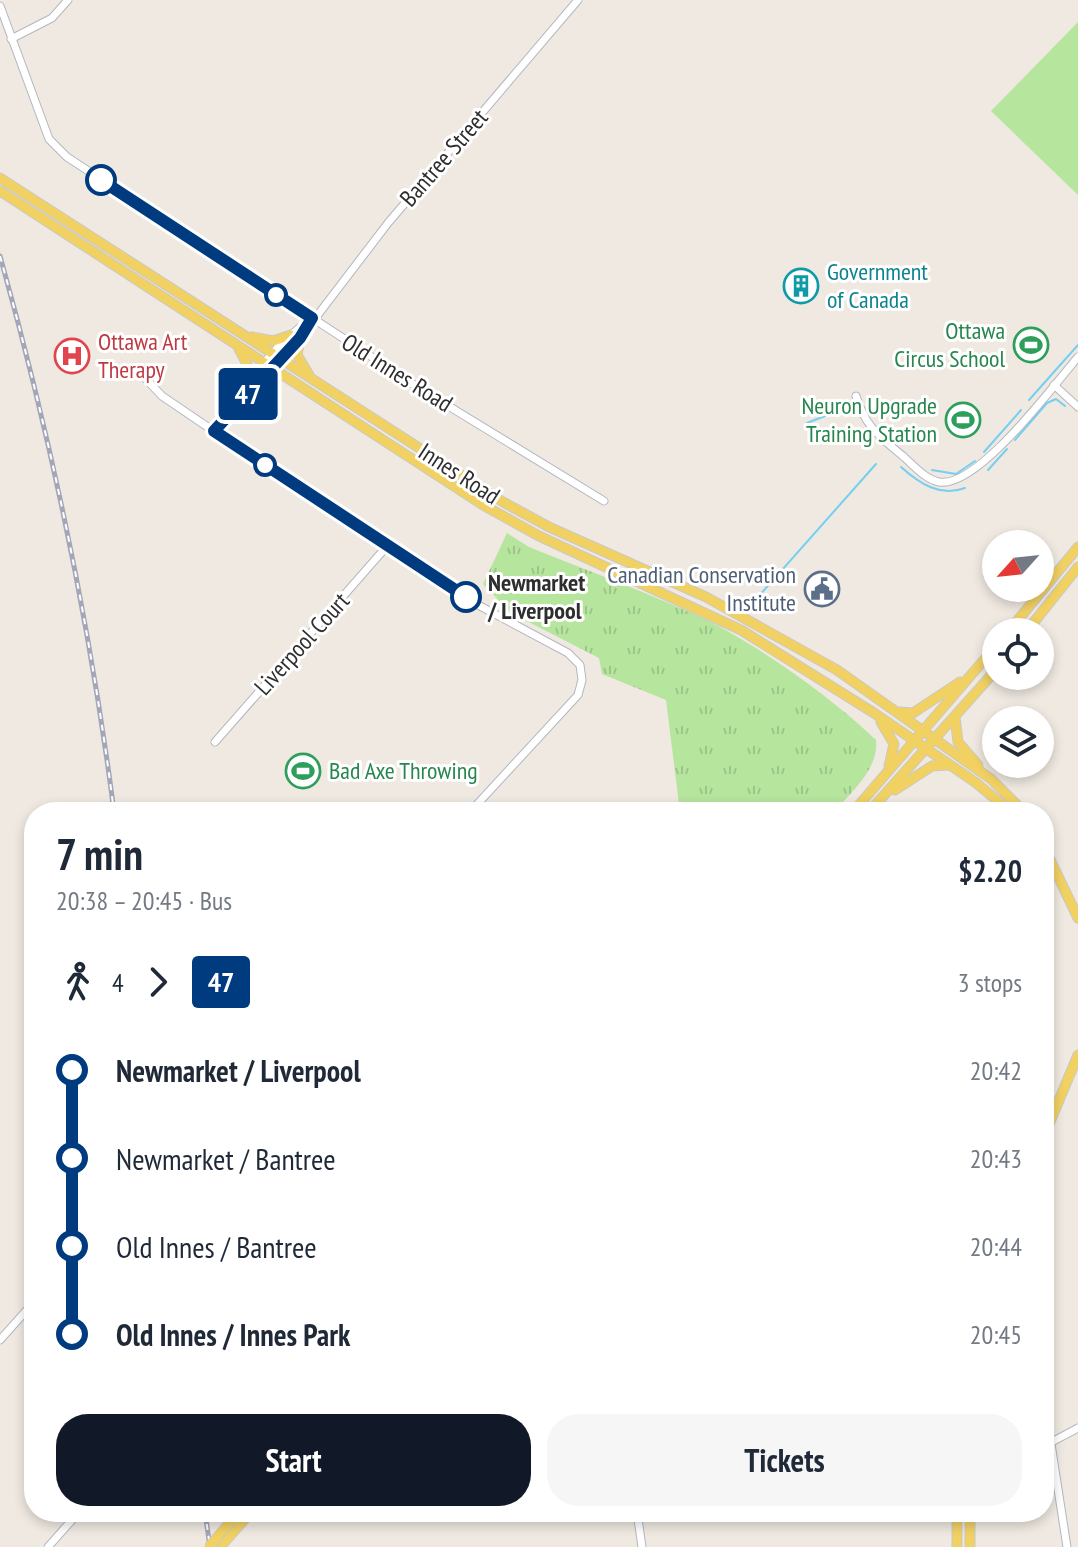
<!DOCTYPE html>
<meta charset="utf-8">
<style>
:root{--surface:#fff;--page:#f6f6f7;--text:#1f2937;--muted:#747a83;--accent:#111827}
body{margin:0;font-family:"PT Sans Narrow",sans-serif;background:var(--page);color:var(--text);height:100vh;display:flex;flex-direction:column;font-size:30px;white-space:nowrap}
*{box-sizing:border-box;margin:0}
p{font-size:26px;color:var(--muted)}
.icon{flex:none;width:44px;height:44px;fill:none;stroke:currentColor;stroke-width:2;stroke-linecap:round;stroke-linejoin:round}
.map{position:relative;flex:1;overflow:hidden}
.sheet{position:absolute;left:24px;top:802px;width:1030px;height:720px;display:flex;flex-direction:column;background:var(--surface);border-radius:32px;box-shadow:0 4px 12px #0003}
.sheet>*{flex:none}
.badge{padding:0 16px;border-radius:6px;font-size:28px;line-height:52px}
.needle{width:52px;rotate:243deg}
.controls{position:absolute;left:982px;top:530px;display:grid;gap:16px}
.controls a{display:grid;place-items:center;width:72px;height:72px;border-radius:50%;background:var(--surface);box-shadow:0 4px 12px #0003;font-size:40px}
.map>.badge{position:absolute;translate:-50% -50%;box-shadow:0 0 0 4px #fff}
.legs{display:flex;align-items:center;gap:12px;height:88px;padding:0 32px;font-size:26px}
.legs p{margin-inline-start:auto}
.headline{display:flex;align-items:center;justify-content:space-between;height:136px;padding:0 32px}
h1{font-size:44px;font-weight:700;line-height:60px}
.action{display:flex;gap:16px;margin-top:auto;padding:16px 32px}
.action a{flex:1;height:92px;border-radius:32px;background:var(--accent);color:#fff;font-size:32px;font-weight:700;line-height:92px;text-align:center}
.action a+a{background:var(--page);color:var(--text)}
ul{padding:0 32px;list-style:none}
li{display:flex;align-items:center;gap:28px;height:88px;font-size:30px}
li i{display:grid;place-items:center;width:12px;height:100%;margin:0 10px;background:currentColor}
li i::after{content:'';width:20px;height:20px;margin:-10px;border:6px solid;border-radius:50%;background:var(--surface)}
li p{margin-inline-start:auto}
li:first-child i{background:linear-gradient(#0000 50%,currentColor 0)}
li:last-child i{background:linear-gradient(currentColor 50%,#0000 0)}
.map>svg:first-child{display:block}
.grass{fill:url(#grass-tufts)}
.park{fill:#b6e59e}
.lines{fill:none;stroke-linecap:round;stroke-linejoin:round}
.stream{stroke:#75cff0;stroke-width:2}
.minor-casing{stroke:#b4b7c1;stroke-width:9}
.major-casing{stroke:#c9c9c9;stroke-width:11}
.minor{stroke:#fff;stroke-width:7}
.major{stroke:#f2d163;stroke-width:9}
.rail-casing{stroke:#a3a6b8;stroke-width:5}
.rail{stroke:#fff;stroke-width:2;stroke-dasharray:6;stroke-linecap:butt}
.major-bridge-casing{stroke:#c9c9c9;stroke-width:11;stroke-linecap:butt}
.major-bridge{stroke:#f2d163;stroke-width:9}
.line-1-casing{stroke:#fff;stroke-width:18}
.line-1{stroke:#003b80;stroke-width:12}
.stop-1-dot{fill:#fff;stroke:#003b80;stroke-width:4}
.labels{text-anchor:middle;stroke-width:6;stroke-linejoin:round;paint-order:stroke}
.street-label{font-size:24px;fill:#2e2e2e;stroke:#fff}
.culture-label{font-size:24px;fill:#0d838f;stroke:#fff;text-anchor:start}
.leisure-label{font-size:24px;fill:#27864d;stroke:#fff;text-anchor:end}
.health-label{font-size:24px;fill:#be3a42;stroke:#fff;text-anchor:start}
.service-label{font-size:24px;fill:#4e5e75;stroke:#fff;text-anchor:end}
.stop-label{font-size:24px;font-weight:bold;fill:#2e2e2e;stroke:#fff;text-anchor:start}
</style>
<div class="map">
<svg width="1078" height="1547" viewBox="0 0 1078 1547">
<defs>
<pattern id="grass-tufts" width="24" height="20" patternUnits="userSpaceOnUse" patternTransform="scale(2)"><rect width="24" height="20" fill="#b6e59e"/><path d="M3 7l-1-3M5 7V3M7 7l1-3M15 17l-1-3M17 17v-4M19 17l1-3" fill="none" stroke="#9dc588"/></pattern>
</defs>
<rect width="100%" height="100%" fill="#efe9e1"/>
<!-- grass -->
<path class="grass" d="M507,533L529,547C584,569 640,590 694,614C750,639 833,698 876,740C879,769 852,791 834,812H680L666,700L602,674L599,658L511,613L483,584Z"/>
<!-- park -->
<path class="park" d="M1078,22V195L991,111Z"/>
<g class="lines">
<!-- stream -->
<g class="stream">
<path d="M1029,400L1078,345"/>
<path d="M807,423L843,409"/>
<path d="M1015,440L1047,403L1056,399L1065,406"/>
<path d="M984,452L1021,410"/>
<path d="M901,467C920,484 940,497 965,488"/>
<path d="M932,470L956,474L975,461"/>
<path d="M988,470L1007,449"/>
<path d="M758,597L876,464"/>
</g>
<!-- minor casing -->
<g class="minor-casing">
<g id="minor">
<path d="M0,6L49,139L67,157L419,388L604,501"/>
<path d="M11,39L52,18L68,0"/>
<path d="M142,375L162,396L240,449L480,606L568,653L580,665L582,680L578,695L470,812"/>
<path d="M1054,385L1078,407"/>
<path d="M856,396C866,428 879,436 904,457C914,466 925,479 939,482C977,489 1053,386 1078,357"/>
<path d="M234,405C251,375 281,340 310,320"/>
<path d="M214,431L304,333L388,223L578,0"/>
<path d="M215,742L388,545"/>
<path d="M0,1340L34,1302"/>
<path d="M1051,1444L1067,1547"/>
<path d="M1044,1446L1078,1428"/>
<path d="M637,1512L642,1547"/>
<path d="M48,1547L79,1512"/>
</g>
</g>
<!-- major casing -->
<g class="major-casing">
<g id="major">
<path d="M0,178L503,502L549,527L706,597L837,670L991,779L1024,812"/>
<path d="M0,191L483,505L539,536L741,630L874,713L975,782L1011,812"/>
<path d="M252,337L273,341L291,335"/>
<path d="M300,338L297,355L309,375"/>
<path d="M239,349L249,368V383"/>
<path d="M1008,632L1078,547"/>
<path d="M1026,632L1078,567"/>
<path d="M900,712L913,713L960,682"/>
<path d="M955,717L958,742L978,765"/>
<path d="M881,722L894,744L889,766"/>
<path d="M895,790L932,766L949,765"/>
<path d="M853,812L996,646"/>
<path d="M869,812L996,670"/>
<path d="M1044,847L1078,918"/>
<path d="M1044,1136L1078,1055"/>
<path d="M957,1512V1547"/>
<path d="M970,1512V1547"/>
<path d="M220,1547L251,1512"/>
</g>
</g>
<!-- minor -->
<use href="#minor" class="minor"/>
<!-- major -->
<use href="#major" class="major"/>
<!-- rail casing -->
<g class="rail-casing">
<g id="rail">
<path d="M0,256C51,439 90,623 114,812"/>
<path d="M205,1512L210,1547"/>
</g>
</g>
<!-- rail -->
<use href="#rail" class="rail"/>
<!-- major-bridge casing -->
<g class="major-bridge-casing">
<path id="major-bridge" d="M209,1547L232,1520"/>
</g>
<!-- major-bridge -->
<use href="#major-bridge" class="major-bridge"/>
</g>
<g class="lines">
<!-- line-1 casing -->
<g class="line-1-casing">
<path id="line-1" d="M101,180L312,318L300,338L214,431L466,597"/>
</g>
<!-- line-1 -->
<use href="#line-1" class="line-1"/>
</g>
<!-- icons -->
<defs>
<g id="building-ring" transform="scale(1.8)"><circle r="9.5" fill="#fff" stroke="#0f9aa8" stroke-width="1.5"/><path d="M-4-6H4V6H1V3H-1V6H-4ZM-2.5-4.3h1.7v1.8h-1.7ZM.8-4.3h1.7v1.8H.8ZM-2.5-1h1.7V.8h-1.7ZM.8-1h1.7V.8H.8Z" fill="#0f9aa8"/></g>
<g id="stadium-ring" transform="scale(1.8)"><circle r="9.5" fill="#fff" stroke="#2e9e5b" stroke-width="1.5"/><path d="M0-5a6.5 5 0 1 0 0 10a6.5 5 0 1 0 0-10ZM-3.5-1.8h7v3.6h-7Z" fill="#2e9e5b"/></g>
<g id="hospital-ring" transform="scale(1.8)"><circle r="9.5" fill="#fff" stroke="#e0444e" stroke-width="1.5"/><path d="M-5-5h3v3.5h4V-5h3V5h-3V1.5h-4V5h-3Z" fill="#e0444e"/></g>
<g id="civic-ring" transform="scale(1.8)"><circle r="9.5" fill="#fff" stroke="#5c6f8a" stroke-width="1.5"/><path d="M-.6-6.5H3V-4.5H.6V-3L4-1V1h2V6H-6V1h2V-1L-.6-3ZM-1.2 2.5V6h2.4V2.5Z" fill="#5c6f8a"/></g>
</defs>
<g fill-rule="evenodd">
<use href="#building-ring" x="801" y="286"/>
<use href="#stadium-ring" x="1031" y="345"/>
<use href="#hospital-ring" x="72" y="356"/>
<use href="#stadium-ring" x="963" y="420"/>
<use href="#civic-ring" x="822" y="589"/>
<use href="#stadium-ring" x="303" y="771"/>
</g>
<!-- markers -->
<g class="stop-1-dot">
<circle cx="101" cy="180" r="14"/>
<circle cx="276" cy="295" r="10"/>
<circle cx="265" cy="465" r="10"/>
<circle cx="466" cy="597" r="14"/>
</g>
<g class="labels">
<!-- street labels -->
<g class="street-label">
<text transform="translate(444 158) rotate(-49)" y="8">Bantree Street</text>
<text transform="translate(397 373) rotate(32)" y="8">Old Innes Road</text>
<text transform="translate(459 474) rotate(33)" y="8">Innes Road</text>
<text transform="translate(302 644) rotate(-48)" y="8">Liverpool Court</text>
</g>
<!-- culture labels -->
<g class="culture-label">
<text x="827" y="280">Government<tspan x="827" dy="28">of Canada</tspan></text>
</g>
<!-- leisure labels -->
<g class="leisure-label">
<text x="1005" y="339">Ottawa<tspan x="1005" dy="28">Circus School</tspan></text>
<text x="937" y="414">Neuron Upgrade<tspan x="937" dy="28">Training Station</tspan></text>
<text x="329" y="779" text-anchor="start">Bad Axe Throwing</text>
</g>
<!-- health labels -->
<g class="health-label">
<text x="98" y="350">Ottawa Art<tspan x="98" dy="28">Therapy</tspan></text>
</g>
<!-- service labels -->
<g class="service-label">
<text x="796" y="583">Canadian Conservation<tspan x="796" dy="28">Institute</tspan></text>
</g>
<!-- stop labels -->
<g class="stop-label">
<text x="488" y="591">Newmarket<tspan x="488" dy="28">/ Liverpool</tspan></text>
</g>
</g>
</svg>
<div class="controls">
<a><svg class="needle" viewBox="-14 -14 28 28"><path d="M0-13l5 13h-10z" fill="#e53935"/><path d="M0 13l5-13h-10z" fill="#747a83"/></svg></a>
<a><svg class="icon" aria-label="locate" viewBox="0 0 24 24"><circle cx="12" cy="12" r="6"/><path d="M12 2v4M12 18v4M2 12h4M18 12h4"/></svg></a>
<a><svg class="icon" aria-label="layers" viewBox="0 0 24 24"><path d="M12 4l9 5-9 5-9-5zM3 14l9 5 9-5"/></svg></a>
</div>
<b class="badge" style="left:248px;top:394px;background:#003b80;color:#fff">47</b>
<section class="sheet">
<div class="headline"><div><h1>7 min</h1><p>20:38 – 20:45 · Bus</p></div><b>$2.20</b></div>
<div class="legs"><svg class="icon" aria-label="walk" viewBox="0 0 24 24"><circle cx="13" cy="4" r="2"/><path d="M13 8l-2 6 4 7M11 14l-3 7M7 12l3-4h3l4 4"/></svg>4<svg class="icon" aria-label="forward" viewBox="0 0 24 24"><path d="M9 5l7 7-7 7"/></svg><b class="badge" style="background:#003b80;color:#fff">47</b><p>3 stops</p></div>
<ul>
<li><i style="color:#003b80"></i><b>Newmarket / Liverpool</b><p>20:42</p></li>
<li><i style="color:#003b80"></i><span>Newmarket / Bantree</span><p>20:43</p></li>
<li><i style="color:#003b80"></i><span>Old Innes / Bantree</span><p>20:44</p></li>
<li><i style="color:#003b80"></i><b>Old Innes / Innes Park</b><p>20:45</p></li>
</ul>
<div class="action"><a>Start</a><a>Tickets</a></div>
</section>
</div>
